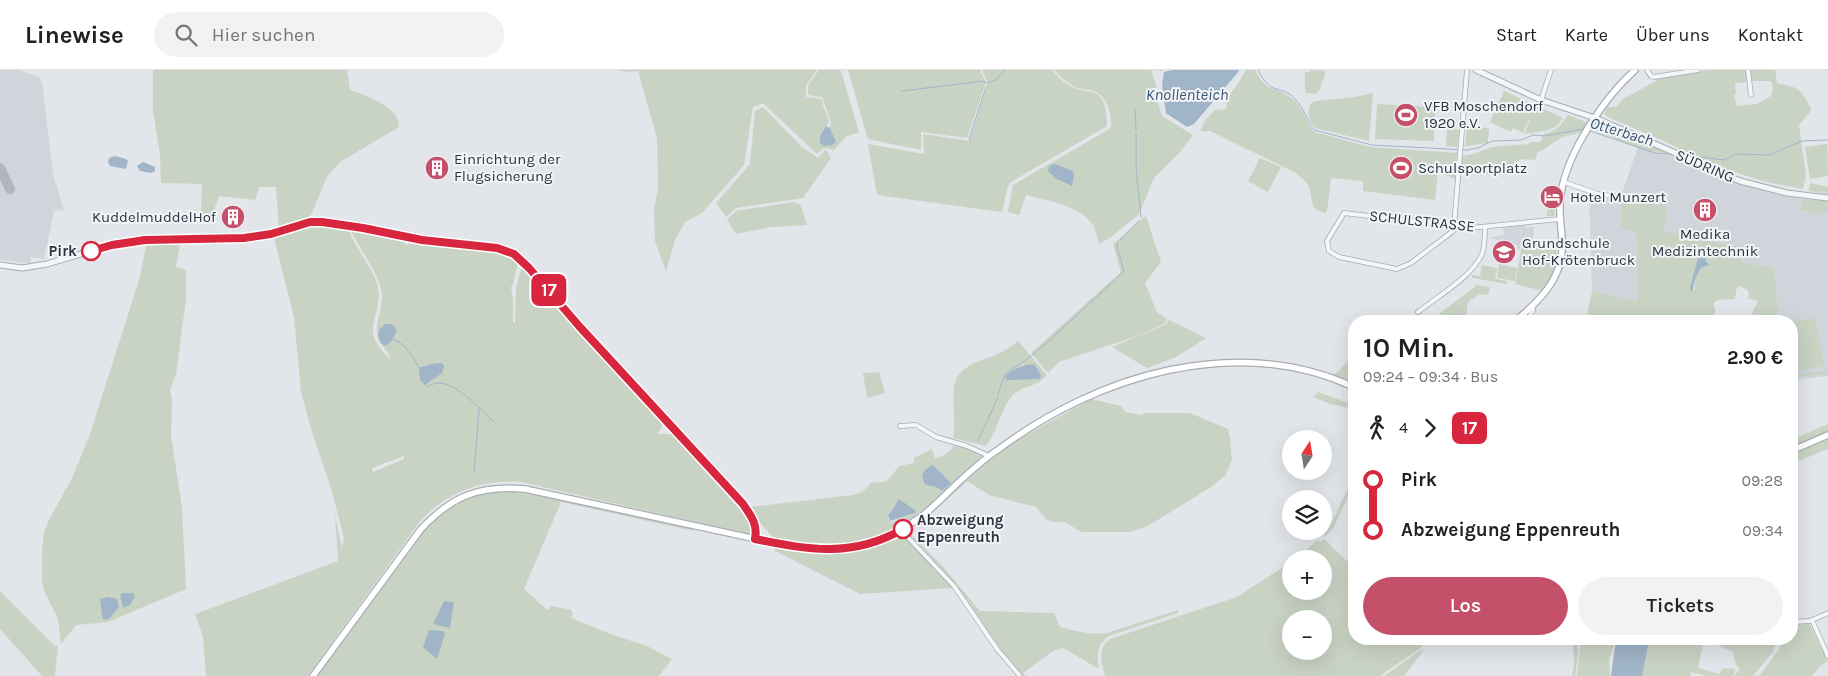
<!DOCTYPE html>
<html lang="de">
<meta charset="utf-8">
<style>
:root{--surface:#fff;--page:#f2f2f2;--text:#222;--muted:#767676;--line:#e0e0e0;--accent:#c5506a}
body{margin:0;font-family:Karla,sans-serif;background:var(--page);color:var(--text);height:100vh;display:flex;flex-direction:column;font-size:19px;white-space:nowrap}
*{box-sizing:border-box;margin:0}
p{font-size:16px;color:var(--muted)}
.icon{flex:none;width:28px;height:28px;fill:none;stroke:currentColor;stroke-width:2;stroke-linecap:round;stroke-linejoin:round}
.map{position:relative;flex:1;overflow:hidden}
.side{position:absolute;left:1348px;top:245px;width:450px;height:330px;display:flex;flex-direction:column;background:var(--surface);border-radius:20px;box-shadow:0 5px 20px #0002}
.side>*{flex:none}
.badge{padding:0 10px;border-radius:8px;font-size:18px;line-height:32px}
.needle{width:32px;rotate:12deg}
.tools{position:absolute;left:1282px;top:360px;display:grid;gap:10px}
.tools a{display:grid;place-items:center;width:50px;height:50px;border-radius:50%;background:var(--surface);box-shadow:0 5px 20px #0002;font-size:25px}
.map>.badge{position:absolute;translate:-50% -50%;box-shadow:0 0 0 2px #fff}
.legs{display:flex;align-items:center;gap:8px;height:55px;padding:0 15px;font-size:16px}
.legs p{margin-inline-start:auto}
.summary{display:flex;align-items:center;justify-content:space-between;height:85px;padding:0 15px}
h1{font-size:28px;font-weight:600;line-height:38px}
.primary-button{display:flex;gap:10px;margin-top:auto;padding:10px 15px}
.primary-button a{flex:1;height:58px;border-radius:30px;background:var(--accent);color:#fff;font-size:20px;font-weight:600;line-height:58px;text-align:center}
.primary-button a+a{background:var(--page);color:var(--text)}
ul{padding:0 15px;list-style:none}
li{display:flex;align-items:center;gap:18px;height:50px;font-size:19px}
li i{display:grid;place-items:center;width:8px;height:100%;margin:0 6px;background:currentColor}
li i::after{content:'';width:12px;height:12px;margin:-6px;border:4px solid;border-radius:50%;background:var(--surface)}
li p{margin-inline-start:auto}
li:first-child i{background:linear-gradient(#0000 50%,currentColor 0)}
li:last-child i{background:linear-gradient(currentColor 50%,#0000 0)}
header{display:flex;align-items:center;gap:30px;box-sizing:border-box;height:70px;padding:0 25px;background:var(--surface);border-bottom:1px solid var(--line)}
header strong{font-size:24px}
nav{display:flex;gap:28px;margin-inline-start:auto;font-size:18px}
.search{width:350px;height:45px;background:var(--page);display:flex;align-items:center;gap:12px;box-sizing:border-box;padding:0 18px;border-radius:28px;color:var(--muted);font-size:19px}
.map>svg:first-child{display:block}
.built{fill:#d0d5db}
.green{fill:#c9d3c4;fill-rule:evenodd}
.water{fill:#a0b5c7}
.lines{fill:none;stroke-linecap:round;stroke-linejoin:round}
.stream{stroke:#a0b5c7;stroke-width:1}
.taxiway{stroke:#b0b6be;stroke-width:10}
.minor-casing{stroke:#a7acb3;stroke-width:5.5}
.tertiary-casing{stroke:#a7acb3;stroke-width:7}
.secondary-casing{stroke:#a7acb3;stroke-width:8}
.minor{stroke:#f5f6f8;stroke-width:4}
.tertiary{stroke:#f5f6f8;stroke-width:5}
.secondary{stroke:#fff;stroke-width:5.5}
.line-1-casing{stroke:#fff;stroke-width:11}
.line-1{stroke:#d7263d;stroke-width:8}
.stop-1-dot{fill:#fff;stroke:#d7263d;stroke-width:2.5}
.labels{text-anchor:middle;stroke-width:4;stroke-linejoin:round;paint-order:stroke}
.poi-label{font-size:15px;fill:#2b3440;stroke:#f2f4f7;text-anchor:start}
.street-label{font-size:15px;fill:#2b3440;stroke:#f2f4f7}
.stop-label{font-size:15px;font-weight:bold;fill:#2b3440;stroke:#f2f4f7;text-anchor:end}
.water-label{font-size:16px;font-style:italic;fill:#385671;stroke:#f2f4f7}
</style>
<header>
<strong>Linewise</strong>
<div class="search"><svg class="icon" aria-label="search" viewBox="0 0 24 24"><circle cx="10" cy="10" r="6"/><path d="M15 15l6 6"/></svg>Hier suchen</div>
<nav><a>Start</a><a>Karte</a><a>Über uns</a><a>Kontakt</a></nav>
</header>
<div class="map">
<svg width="1828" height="606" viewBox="0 0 1828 606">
<rect width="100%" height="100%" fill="#e2e5e9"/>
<!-- built -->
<g class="built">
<path d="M0,0H20L38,7L42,12L53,104L64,141L51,139L54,141L44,189L31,187L30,193H27L0,190Z"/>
<path d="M1638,77L1659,83L1666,82L1687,93L1802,129L1800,139L1818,145L1822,142L1828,141V306L1791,310V251H1778L1775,198L1741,192L1742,178L1662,161L1668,136L1620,130L1621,159L1636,162L1638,231L1592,221L1589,123L1620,129Z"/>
<path d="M1525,154L1526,158L1534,157L1533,172L1521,175L1520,180L1517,179L1518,175L1507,173L1506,177L1498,176V170L1491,168V167L1504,165L1503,157Z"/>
</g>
<!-- green -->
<g class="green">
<path d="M153,0H347L350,20C365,25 400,37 399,57L340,92L327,107L311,145L306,149L279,159L276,117H259L255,130L219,126L213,143L201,144L202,114L161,113L160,85L153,40Z"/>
<path d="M618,0H817L806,15V27L821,29L829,52L820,66L835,72L830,58L831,52L822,27L808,25V15L819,0H839L841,1L859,62L846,67L834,80L826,78L822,79L817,84L763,33L753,37L744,95L702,143L685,152L675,170L666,202L655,171L654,138L658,120L657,68L638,1L628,2Z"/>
<path d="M848,0H980L986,13L967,68L921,62V80L868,69Z"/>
<path d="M982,0H1052C1059,8 1067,16 1077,19C1082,21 1088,21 1093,22C1106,27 1107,44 1107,56L1011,112L1008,116L1002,142L877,125L868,74L924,84L923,64L969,71L988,13Z"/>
<path d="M1054,0H1151L1156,14V27L1162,46L1193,65L1180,82L1154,108L1139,144L1111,167L1099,174C1097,168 1096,160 1093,155C1079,135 1049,131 1026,125L1019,145L1008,142L1013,115L1111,58C1112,45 1108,27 1094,21C1088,19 1081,20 1075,17C1067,13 1060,6 1054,0Z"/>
<path d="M1246,0H1255C1266,23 1273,15 1290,27C1301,34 1306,49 1312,60L1315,62L1370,77L1457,83L1455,109L1438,102L1435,130L1363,121V111L1331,108L1327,141L1325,143C1308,139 1314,131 1309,118C1307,111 1300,107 1296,103L1210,61H1200L1206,49L1215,40L1226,39L1227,36L1226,30L1237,15Z"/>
<path d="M1311,0L1326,1L1320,19L1316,24L1306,23L1305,21V2H1310Z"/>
<path d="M1709,0H1746L1748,12L1735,13L1736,24L1734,25L1737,36L1757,34L1771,26L1773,20L1771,11H1751L1749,0H1775L1777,13C1800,18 1800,18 1811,38L1810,42L1799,55L1806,105L1803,119L1766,112L1728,100L1697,88L1664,71L1608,47L1604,44L1607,37H1616L1623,29L1656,11V8Z"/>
<path d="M1504,21L1563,48C1554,63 1540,61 1524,64L1530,51L1529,50L1523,63L1513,58L1511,62L1490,52Z"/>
<path d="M1373,23L1369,71L1315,58C1309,50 1307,44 1310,34L1315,31L1355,27Z"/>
<path d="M1377,34L1435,37L1434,71L1375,69Z"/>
<path d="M763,37L802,77L818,88L826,79L831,88L803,128L736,138L726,147L716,133L750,94L755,41Z"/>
<path d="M1568,45L1586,52C1585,55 1584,60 1581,62C1578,64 1573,64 1569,65C1557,67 1549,78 1538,82L1535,90L1519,89L1514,103L1510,105L1460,104L1462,86L1474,84L1492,77L1529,74L1530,72H1541L1543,64C1557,61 1560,56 1568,45Z"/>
<path d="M1467,56L1489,58L1488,73L1465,76Z"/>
<path d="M1602,56L1628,65L1666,82C1645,84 1613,67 1593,60L1594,57Z"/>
<path d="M1447,59L1459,60L1457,77L1446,76Z"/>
<path d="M1827,74L1828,106L1810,109L1805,77Z"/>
<path d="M1260,88L1281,97L1268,122L1248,111Z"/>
<path d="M1810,113L1828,117V124L1809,121Z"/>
<path d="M1620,129L1668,136L1663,161L1742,178L1741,192L1775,198L1778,251H1755L1752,243L1758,232L1755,230L1748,229L1749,222L1746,219L1739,216L1736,220V224L1734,229L1717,230L1713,234L1715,239V246L1719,251H1586L1592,221L1638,231L1636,162L1621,159ZM1700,180L1704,183L1708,195L1701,198L1696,207L1694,221L1691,214L1699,188L1696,183L1691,188L1682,185L1684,181L1689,182Z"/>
<path d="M1802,129L1828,131V141L1822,142L1818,145L1800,139Z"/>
<path d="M793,132L801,135L807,155L771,157L736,164L727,149L736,141Z"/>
<path d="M1548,134L1556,135L1554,146H1547Z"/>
<path d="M1146,146L1161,192L1145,213L1157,242L1167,249L1164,254L1137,266L1059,292L1048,303L1031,283L1121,202L1113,174Z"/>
<path d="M315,154L349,161C356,179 371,197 377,213C384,232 369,253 374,268C377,275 385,284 390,290C389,278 377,275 377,263C376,250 383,237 382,224C380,204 360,180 351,161L362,162L403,171L407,175L410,172C436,176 499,175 518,192L513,214L511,217L513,228V252L515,253L516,218L522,196L653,343L664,353L657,364H672L753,454L749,464L521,412C482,409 448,422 421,450L308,606H206L203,567L195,544L338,491L335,445L342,478L344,468L331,418L312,362L301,322L294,247L274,168L307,155ZM404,386V389L373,402L372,398Z"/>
<path d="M180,174L176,197L186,200V228L176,305L170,319L172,331L171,365L182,438L186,519L108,552L76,555L61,574L58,549L44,521L42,511V480L44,463L49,450L73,406L89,367L140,207L146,176Z"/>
<path d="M1522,176L1556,179C1561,194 1550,209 1544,221L1515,214Z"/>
<path d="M1499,194L1517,198L1515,211L1497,208Z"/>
<path d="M1482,195L1497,198L1495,209L1507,211V214L1472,208V205L1480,206Z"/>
<path d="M1477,215L1490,217L1488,225L1480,224L1468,232L1465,251H1430Z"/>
<path d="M1815,248L1824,296L1793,302L1791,294V252Z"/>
<path d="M1169,250L1206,268L1176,287L1147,298L1112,277L1165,255Z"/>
<path d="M1018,271L1047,305C1038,317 1024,315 1014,324C1002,335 997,362 986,376L953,368C956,351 952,334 954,317C957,294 984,291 1002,282C1007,279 1013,275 1018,271Z"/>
<path d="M1354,285V313L1334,305Z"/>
<path d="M1828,301V304L1796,307L1795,304Z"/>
<path d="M879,302L885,323L867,328L863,303Z"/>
<path d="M1318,322L1354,335V339L1330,334L1313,327Z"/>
<path d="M1091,329L1121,336L1125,342L1142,345L1144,343H1190L1228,359L1230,367L1232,390L1225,406L1211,417L1148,456L1130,462H1082L1064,452H1052L1046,449L1036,437L989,425L967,411L929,446L910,459L909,462L913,466L944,498L980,541L1054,543L1060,557C1076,561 1090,565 1107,563L1178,540V543L1109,566C1096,575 1097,585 1099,599L1063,578L1053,581L1023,603L1026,606H1023L1005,587L951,509L908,462L911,456L1008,375Z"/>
<path d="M1828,354V362L1791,378V370Z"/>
<path d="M1828,369V379L1791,394V385Z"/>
<path d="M955,375L971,378L982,384V386C929,433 895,480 816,477C805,476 789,477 778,471C771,468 754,444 748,437L853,425L862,422L872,412C889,415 890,407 899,396L914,393V388L932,379L935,388C945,387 949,381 955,375ZM923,403L950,413V414L941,421L936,417L926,415L922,410ZM901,430L915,443L891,452L888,449C888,443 895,433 901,430Z"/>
<path d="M1354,411C1354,413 1338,450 1335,454C1333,459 1329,463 1325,467L1324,465C1337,449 1340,428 1354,411Z"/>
<path d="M503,420L557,429L679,455L692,459L693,461L561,432L524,519L547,540L552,536L571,540L573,543L571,548L613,565L647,576L672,589L659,606H316L421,460L435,446L469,426Z"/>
<path d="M898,463L902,464L953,518L860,524L775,481L776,475L840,480Z"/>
<path d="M1324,469L1354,498V569H1429L1419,579L1380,606H1105C1101,592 1097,579 1110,569L1237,527L1291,492V521H1324V489H1295L1318,470L1320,472ZM1291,549H1324V581H1291Z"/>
<path d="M0,521L55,576H58L55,606H42L0,559Z"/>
<path d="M1809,553L1828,591L1820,596L1812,606H1759L1777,582L1785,569H1791L1792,555Z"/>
<path d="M1573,569H1578V587L1575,606H1572L1574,596Z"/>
<path d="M1581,569H1616L1609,589L1610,606H1577Z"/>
<path d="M1645,569H1778L1772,583L1753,606H1734L1740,599L1736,595L1733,582L1704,569L1698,598L1719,604L1723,598L1734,599L1735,602L1732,606H1708L1691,602L1690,606H1642L1648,576Z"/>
<path d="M1421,580L1423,581L1404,606H1384Z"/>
</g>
<!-- water -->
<g class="water">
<path d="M1173,0H1238L1239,1L1194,54L1187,57L1166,43L1162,15L1164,2Z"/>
<path d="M826,56L830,58L836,72L832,75L824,76L820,73V66Z"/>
<path d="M115,86L126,89L128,91L126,99L110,96L108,92L109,88Z"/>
<path d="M143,92L155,97V101L151,103L140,101L137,96Z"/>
<path d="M1055,94L1073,101L1074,106L1072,116L1055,108L1048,101L1049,96Z"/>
<path d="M1694,178L1699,179L1706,184V191L1709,195L1701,198L1696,207L1692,222L1690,218L1698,188L1696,184L1691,188L1684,186L1682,183L1683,181L1693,182Z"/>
<path d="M385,254H392L397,260L391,272L385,276L380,272L378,264L380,259Z"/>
<path d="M442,293L444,296L442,303L425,315L420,310L419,298L431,294Z"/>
<path d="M1034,294L1041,305L1040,309L1006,310L1005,306C1011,299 1025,295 1034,294Z"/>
<path d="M933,395L951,413L942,421L936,417L926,415C918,406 924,399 933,395Z"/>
<path d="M899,429L916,441L915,443L890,451L888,446Z"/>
<path d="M123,523H133L135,527L130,535L123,538L120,525Z"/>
<path d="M109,527L117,529L119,537L110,548L104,550L102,546L100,529Z"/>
<path d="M444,531L454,532L450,558L433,554Z"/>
<path d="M429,560L443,561L445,564L437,589L423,577Z"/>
<path d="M1619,569H1645L1648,576L1642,606H1611L1615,577Z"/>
</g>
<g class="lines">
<!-- stream -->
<g class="stream">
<path d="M1159,0H1162"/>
<path d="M1258,0C1271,27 1281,14 1295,29C1304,38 1307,50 1314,60L1372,75L1467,80L1478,78L1492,71L1521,70L1533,65L1545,66L1583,59"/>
<path d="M902,21L983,11L987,13L996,10L1005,0"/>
<path d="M1135,39L1136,60"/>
<path d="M1590,61L1655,83L1672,84"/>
<path d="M1136,64V98L1141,147"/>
<path d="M969,69L986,17"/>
<path d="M1686,85L1724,90L1737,84L1769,85L1802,71L1828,70"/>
<path d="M1120,170L1139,151"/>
<path d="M1117,208L1124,201L1117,177L1118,173"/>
<path d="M393,269C405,274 413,286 419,298"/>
<path d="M425,315L427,317C430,315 435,313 438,313C458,313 480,340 494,352"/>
<path d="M998,324L1005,304L1030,287L1050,270L1115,210"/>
<path d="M978,371L998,327"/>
<path d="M474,403L479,339"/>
</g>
<!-- taxiway -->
<path class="taxiway" d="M0,98L10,119"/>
<!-- minor casing -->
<g class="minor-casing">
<g id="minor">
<path d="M1467,0L1454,156L1453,161L1411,193L1397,199L1339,187L1329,181L1327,171L1344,143L1470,158L1560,149"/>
<path d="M1647,0L1651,6L1654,7L1698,0"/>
<path d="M1748,0L1751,25"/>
<path d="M1541,30L1551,0"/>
<path d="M1564,112L1598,124L1620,127"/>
<path d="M1418,242C1437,227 1473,206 1482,184C1485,176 1485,166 1485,157"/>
<path d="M1527,251L1533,240V237"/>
<path d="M900,356L916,355L936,367L967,376L989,386"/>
<path d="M901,460L954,516L997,579L1020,606"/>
<path d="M1812,550L1828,586"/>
<path d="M1791,552L1810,551L1828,543"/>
</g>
</g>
<!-- tertiary casing -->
<g class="tertiary-casing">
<g id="tertiary">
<path d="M1476,0L1541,30L1595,48L1740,111L1787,123L1828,128"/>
<path d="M0,195L22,198L47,194L111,175L137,171L178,169L244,168L271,164L310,152H322L363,158L422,170L497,178L514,184L529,197L579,256L743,434C751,446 758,454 755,469"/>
</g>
</g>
<!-- secondary casing -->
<g class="secondary-casing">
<g id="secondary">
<path d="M1515,251C1542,229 1565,206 1562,169C1561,153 1558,138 1561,123C1568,81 1604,28 1635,0"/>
<path d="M1791,381L1828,365"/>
<path d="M313,606L421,459C452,426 479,415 525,419L793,477C839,484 885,474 922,446C936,435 948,422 961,410C973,399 985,388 999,379C1098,305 1236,263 1354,317"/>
</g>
</g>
<!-- minor -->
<use href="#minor" class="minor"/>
<!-- tertiary -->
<use href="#tertiary" class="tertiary"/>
<!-- secondary -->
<use href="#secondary" class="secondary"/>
</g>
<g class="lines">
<!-- line-1 casing -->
<g class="line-1-casing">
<path id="line-1" d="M91,181L112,175L145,170L244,168L271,164L310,152H322L363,158L422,170L497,178L514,184L529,198L579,256L743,434C751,446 758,454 755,469C808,480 853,488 903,459"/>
</g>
<!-- line-1 -->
<use href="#line-1" class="line-1"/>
</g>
<!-- icons -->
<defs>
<g id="stadium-disc" transform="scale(1.25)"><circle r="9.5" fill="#c5506a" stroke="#f2f4f7"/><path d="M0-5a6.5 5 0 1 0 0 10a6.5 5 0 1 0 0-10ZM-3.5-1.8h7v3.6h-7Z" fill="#fff"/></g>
<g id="building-disc" transform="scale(1.25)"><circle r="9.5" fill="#c5506a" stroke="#f2f4f7"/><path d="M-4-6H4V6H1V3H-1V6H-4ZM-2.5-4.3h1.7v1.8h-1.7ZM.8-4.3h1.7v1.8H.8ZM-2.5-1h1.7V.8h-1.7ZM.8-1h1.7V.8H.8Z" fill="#fff"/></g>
<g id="hotel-disc" transform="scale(1.25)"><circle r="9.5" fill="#c5506a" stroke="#f2f4f7"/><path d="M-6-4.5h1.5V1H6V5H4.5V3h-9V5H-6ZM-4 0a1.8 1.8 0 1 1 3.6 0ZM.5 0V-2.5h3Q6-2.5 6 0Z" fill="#fff"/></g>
<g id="school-disc" transform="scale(1.25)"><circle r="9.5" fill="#c5506a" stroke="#f2f4f7"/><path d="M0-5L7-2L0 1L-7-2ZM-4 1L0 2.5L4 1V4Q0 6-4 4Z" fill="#fff"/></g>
</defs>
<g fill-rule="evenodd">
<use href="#stadium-disc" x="1406" y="45"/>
<use href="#building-disc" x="437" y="98"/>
<use href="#stadium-disc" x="1401" y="98"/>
<use href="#hotel-disc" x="1552" y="127"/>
<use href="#building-disc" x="1705" y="140"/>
<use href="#building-disc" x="233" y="147"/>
<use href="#school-disc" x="1504" y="182"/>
</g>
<!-- markers -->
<g class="stop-1-dot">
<circle cx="91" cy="181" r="9"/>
<circle cx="903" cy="459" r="9"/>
</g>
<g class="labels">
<!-- poi labels -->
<g class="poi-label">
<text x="1424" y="41">VFB Moschendorf<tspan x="1424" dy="17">1920 e.V.</tspan></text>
<text x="454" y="94">Einrichtung der<tspan x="454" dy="17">Flugsicherung</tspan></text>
<text x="1418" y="103">Schulsportplatz</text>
<text x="1570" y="132">Hotel Munzert</text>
<text x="216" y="152" text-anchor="end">KuddelmuddelHof</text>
<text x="1705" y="169" text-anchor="middle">Medika<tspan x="1705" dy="17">Medizintechnik</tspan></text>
<text x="1522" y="178">Grundschule<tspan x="1522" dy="17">Hof-Krötenbruck</tspan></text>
</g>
<!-- street labels -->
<g class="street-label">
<text transform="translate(1705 96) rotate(23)" y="5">SÜDRING</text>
<text transform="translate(1422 151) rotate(6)" y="5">SCHULSTRASSE</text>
</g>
<!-- stop labels -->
<g class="stop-label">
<text x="77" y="186">Pirk</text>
<text x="917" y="455" text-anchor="start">Abzweigung<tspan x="917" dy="17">Eppenreuth</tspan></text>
</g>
<!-- water labels -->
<g class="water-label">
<text x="1187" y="30">Knollenteich</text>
<text transform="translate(1622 61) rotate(17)" y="6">Otterbach</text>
</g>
</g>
</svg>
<div class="tools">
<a><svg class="needle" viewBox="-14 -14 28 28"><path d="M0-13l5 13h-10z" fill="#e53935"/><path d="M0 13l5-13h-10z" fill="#767676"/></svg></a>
<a><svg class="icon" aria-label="layers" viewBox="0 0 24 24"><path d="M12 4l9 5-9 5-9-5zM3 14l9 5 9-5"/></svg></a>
<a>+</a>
<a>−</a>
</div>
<b class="badge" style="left:549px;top:220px;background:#d7263d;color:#fff">17</b>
<section class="side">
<div class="summary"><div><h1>10 Min.</h1><p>09:24 – 09:34 · Bus</p></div><b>2.90 €</b></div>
<div class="legs"><svg class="icon" aria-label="walk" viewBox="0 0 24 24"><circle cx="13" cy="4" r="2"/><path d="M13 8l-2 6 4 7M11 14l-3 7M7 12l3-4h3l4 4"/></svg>4<svg class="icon" aria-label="forward" viewBox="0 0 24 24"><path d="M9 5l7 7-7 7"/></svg><b class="badge" style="background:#d7263d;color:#fff">17</b></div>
<ul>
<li><i style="color:#d7263d"></i><b>Pirk</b><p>09:28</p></li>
<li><i style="color:#d7263d"></i><b>Abzweigung Eppenreuth</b><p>09:34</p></li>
</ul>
<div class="primary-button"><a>Los</a><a>Tickets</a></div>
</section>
</div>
